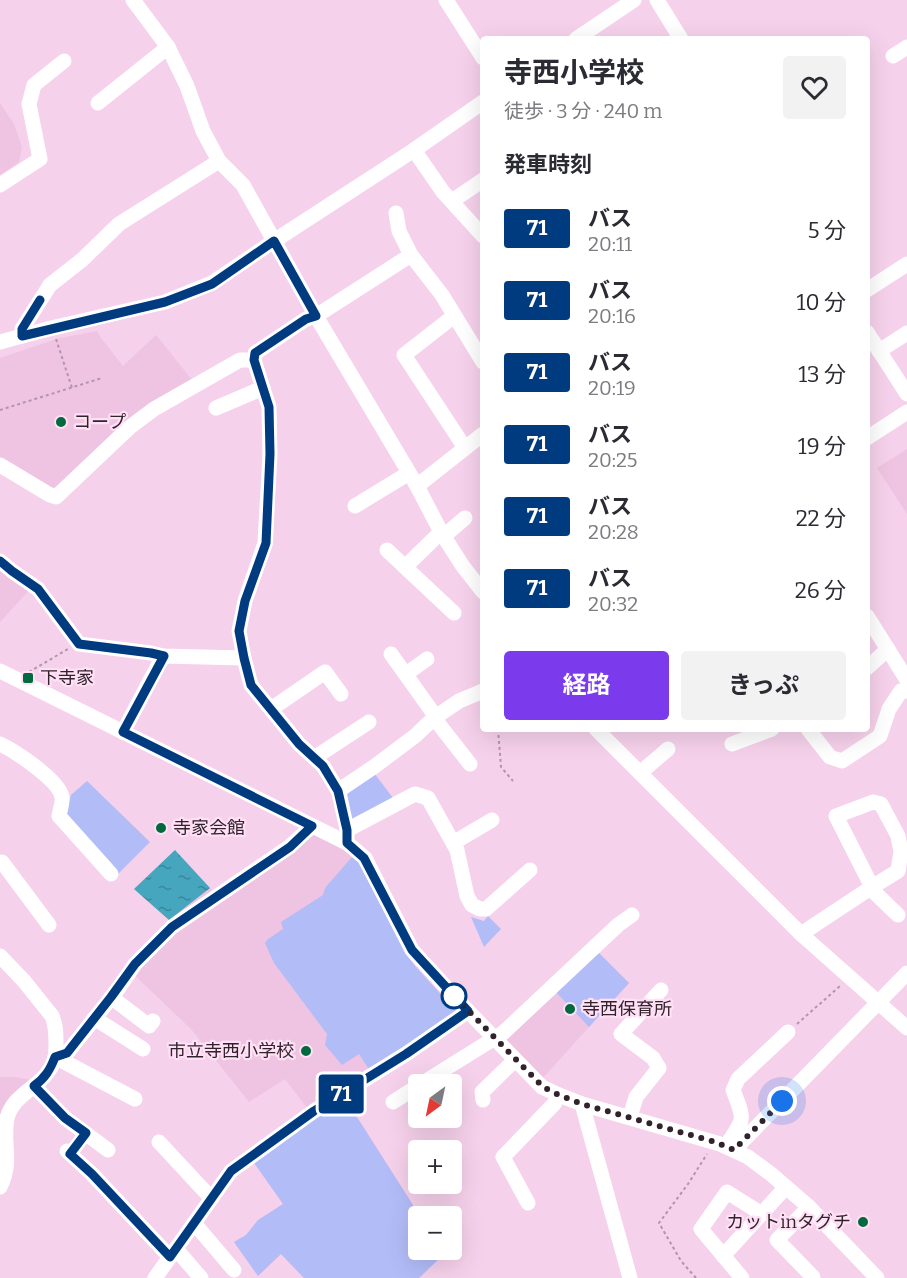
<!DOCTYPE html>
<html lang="ja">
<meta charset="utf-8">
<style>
:root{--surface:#fff;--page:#f2f2f3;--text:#2b2b33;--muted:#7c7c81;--accent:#7c3aed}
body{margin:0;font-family:Bitter,"Noto Sans JP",serif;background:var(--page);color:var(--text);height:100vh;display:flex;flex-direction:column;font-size:22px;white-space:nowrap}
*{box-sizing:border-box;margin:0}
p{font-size:20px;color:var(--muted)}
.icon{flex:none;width:33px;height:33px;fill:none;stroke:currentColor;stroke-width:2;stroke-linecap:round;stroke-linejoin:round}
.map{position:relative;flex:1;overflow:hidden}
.details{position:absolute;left:480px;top:36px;width:390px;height:696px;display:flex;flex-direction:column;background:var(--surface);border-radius:6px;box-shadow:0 6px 24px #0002}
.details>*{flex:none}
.badge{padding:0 12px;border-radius:4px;font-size:21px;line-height:39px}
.needle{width:39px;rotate:213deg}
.fabs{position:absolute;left:408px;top:1074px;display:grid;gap:12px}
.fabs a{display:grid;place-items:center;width:54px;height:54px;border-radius:6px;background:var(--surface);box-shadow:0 6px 24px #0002;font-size:30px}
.you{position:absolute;width:30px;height:30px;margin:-15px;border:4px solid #fff;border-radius:50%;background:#1a73e8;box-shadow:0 0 0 9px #1a73e833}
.map>.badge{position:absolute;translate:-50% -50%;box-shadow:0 0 0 3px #fff}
h2{padding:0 24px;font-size:22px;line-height:54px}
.round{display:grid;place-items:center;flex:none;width:63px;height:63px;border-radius:6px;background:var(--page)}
.summary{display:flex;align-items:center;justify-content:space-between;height:102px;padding:0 24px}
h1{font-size:28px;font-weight:700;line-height:45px}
.button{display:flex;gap:12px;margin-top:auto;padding:12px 24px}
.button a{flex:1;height:69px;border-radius:6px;background:var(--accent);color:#fff;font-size:24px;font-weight:700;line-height:69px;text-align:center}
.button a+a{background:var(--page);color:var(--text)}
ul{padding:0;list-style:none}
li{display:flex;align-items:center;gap:18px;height:72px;padding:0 24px}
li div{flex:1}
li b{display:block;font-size:22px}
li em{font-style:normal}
li .badge{min-width:66px;font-weight:700;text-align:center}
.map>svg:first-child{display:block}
.built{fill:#efc4e2}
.green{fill:#b2bcf7}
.water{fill:url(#water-ripples)}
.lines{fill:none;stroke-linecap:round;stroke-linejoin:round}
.path{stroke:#b295aa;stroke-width:2;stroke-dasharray:3 3;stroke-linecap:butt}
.minor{stroke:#fff;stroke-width:15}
.line-casing{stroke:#fff;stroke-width:14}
.line{stroke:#003b80;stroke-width:9}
.walk{stroke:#31232d;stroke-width:6;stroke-dasharray:0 10.8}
.poi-dot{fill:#02683e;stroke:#ffe0f5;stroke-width:2}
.stop-dot{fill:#fff;stroke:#003b80;stroke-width:3}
.labels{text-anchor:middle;stroke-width:4.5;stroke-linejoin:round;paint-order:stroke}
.poi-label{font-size:18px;fill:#31232d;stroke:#ffe0f5;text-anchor:start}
</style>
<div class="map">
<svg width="907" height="1278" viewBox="0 0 907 1278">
<defs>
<pattern id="water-ripples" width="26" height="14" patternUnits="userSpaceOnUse" patternTransform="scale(1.5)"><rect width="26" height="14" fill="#45a6be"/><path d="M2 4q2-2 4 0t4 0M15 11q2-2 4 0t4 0" fill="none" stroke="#3a879b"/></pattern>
</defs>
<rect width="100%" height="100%" fill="#f6d1eb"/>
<!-- built -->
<g class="built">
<path d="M0,103L14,124L22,147L19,162L0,175Z"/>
<path d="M97,331L101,338L123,366L156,335L193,381L59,486L51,488L0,460V358L56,339Z"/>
<path d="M907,449V514L877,468Z"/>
<path d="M0,562L32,587L0,622Z"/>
<path d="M313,834L344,850L352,856L373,887L406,954L415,966L457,1012L342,1094L364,1128L420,1216H418V1250H440L443,1255L419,1278H304L281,1254L258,1276L234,1242L246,1235L258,1220L283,1204L250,1157L311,1113L285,1079L249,1102L191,1029L130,971L169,920L134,889L175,850L217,896Z"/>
<path d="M598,952L629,983L541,1080L503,1039Z"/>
<path d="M0,1077H15L33,1080L28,1085L10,1096L6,1103L0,1169Z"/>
</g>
<!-- green -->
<g class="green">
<path d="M374,773L393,798L348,822L343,802L349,791Z"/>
<path d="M87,781L150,842L117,875L65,815L71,795Z"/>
<path d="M352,857L359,862L366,873L406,954L415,966L457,1012L372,1074L359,1054L342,1065L325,1045L327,1034L274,963L265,943L268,939L283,929L281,922L323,895L325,888Z"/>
<path d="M488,916L501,929L484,947L471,917L484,921Z"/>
<path d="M598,952L629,983L589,1027L555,991Z"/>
<path d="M342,1094L364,1128L420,1216H418V1250H440L443,1255L419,1278H304L281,1254L258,1276L234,1242L246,1235L258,1220L283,1204L250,1157Z"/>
</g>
<!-- water -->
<path class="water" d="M175,850L210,888L169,920L134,889Z"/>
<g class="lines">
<!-- path -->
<g class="path">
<path d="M56,339L72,388"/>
<path d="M0,410L102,378"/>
<path d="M29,672L68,649"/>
<path d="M498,729L501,767L513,781"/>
<path d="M797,1024L840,986"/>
<path d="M696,1278L681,1261L659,1223L688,1184L707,1154"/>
</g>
<!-- minor -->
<g class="minor">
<path d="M133,0L168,47L187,86L203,131L219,161L243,185L316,316L417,486L441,532L462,565L483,592"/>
<path d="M446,0L483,58"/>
<path d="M657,0L681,39"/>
<path d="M576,39L634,0"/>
<path d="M893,56L907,47"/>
<path d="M98,103L168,47"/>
<path d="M414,150L443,192L483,236"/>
<path d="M0,185L40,159L29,104L34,85L64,61"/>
<path d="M452,201L483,180"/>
<path d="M396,213L399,231L411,255"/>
<path d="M867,290L907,264"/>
<path d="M454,316L404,355L465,448"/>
<path d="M867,332L907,394"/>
<path d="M22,336V329L50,285L83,259L119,224L219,161"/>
<path d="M0,342L51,328L165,302L212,283L274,241L414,150L483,102"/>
<path d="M879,351L907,333"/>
<path d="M216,408L263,388"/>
<path d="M867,438L907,412"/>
<path d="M0,465L50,495L56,497L130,427L154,409L240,360H254"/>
<path d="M417,486L483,434"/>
<path d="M355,506L409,473"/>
<path d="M441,532L405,567L454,613"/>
<path d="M444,536L465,518"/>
<path d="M387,550L405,567"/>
<path d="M0,561L12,571L38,589L79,644L151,653L163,656L244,658"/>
<path d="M867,616L907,680"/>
<path d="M391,654L436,717"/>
<path d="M867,668L888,649"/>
<path d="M0,671L347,843L365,858L412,950L468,1011L542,1087L559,1095L582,1104L720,1144L748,1157L771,1174L809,1207L877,1278"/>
<path d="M406,674L427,659"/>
<path d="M271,709L325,672L341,694"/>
<path d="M434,718L470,764"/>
<path d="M596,729L801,934L907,1028"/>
<path d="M808,729L830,757L842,761L880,736L889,709L901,691H907"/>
<path d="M123,732L163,656"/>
<path d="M0,744C15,751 59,780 62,797C63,802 60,810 59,816L111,874"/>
<path d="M732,744L772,729"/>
<path d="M314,758L369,722"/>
<path d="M640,773L668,749"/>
<path d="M338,791L375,766L415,736L434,718L459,701L483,691"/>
<path d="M347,830L415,794L428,798L457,850L467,896L472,905L480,909H486L530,870"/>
<path d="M347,843V830L339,792L323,766L299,744L251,685L244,658L239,631L245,601L265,543L270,454L269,407L254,360L255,353L306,319L316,316L411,255L442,295L483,362"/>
<path d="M453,843L492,820"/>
<path d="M0,863L2,862L49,925"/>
<path d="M870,888L898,915"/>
<path d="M801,934L872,887L836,816L873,802L881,804L898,836L901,852L898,871L872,887"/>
<path d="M0,956L24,981L52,1016C56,1025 56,1034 56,1043C56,1048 56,1053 55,1057C49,1085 14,1091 7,1118C2,1143 13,1162 0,1187"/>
<path d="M111,997L149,1026L153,1021"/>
<path d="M94,1018L143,1049"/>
<path d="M55,1057L67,1053L118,989L135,964L172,927L289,847L312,826"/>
<path d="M55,1057L135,1099"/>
<path d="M421,1084L503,1033L618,925L632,915"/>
<path d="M34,1086L65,1118L108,1150"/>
<path d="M483,1100L482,1092L515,1060"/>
<path d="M393,1102L418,1086"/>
<path d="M582,1104L630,1278"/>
<path d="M630,1117L636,1097L659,1068L653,1058L621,1034L661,990"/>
<path d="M159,1142L211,1198"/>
<path d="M726,1146C744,1118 746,1123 733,1090L738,1079L788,1032"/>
<path d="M734,1150L907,973"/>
<path d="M67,1151L92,1174L170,1257"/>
<path d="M528,1203L503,1157L554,1104L559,1095"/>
<path d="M809,1207L777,1240L813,1277"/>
<path d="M194,1223L234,1270"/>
<path d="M176,1249L201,1278"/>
<path d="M723,1256L786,1187"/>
<path d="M155,1278L231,1171L314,1111L406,1054L468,1011"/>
<path d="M742,1278L701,1229L727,1192L762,1214"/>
</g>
</g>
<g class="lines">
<!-- line casing -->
<g class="line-casing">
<path id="line" d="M0,561L12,571L38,589L79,644L151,653L164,656L123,732L312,826L290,847L172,927L135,964L111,997L67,1053L55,1057C50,1070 45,1078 34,1086L65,1118L86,1133L70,1154L92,1174L170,1257L231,1171L314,1111L406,1054L468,1011L412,950L364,858L347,843V830L338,791L323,766L299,744L251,685L244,658L239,631L245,601L266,543L270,454L269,407L254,360L255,353L306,319L316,316L274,241L212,284L165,302L22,336V329L40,300"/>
</g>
<!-- line -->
<use href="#line" class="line"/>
<!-- walk -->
<path class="walk" d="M454,996L451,993L543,1087L559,1095L582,1104L715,1142L734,1150L782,1101"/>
</g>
<!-- markers -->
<g class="poi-dot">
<circle cx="61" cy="422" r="6"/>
<rect x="22" y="672" width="12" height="12" rx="3"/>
<circle cx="161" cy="828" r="6"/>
<circle cx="570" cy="1009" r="6"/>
<circle cx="306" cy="1051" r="6"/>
<circle cx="863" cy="1222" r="6"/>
</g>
<circle class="stop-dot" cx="454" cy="996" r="12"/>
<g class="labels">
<!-- poi labels -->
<g class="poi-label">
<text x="73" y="428">コープ</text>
<text x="40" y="684">下寺家</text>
<text x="173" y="834">寺家会館</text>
<text x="582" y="1015">寺西保育所</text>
<text x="294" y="1057" text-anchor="end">市立寺西小学校</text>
<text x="851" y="1228" text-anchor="end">カットinタグチ</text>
</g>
</g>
</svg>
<div class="fabs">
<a><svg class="needle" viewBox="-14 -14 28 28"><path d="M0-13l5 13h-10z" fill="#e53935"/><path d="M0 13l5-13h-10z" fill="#7c7c81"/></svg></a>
<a>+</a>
<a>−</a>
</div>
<div class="you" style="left:782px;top:1101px"></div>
<b class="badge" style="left:341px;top:1094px;background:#003b80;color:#fff">71</b>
<section class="details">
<div class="summary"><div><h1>寺西小学校</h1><p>徒歩 · 3 分 · 240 m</p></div><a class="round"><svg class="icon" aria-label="heart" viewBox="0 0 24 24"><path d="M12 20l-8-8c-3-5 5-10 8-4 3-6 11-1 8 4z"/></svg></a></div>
<h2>発車時刻</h2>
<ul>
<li><span class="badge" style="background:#003b80;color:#fff">71</span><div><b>バス</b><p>20:11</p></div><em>5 分</em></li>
<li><span class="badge" style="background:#003b80;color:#fff">71</span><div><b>バス</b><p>20:16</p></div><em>10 分</em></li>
<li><span class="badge" style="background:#003b80;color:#fff">71</span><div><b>バス</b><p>20:19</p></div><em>13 分</em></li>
<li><span class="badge" style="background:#003b80;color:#fff">71</span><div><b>バス</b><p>20:25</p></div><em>19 分</em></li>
<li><span class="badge" style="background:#003b80;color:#fff">71</span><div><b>バス</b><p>20:28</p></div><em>22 分</em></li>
<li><span class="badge" style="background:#003b80;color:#fff">71</span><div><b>バス</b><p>20:32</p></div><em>26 分</em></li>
</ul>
<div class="button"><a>経路</a><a>きっぷ</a></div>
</section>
</div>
